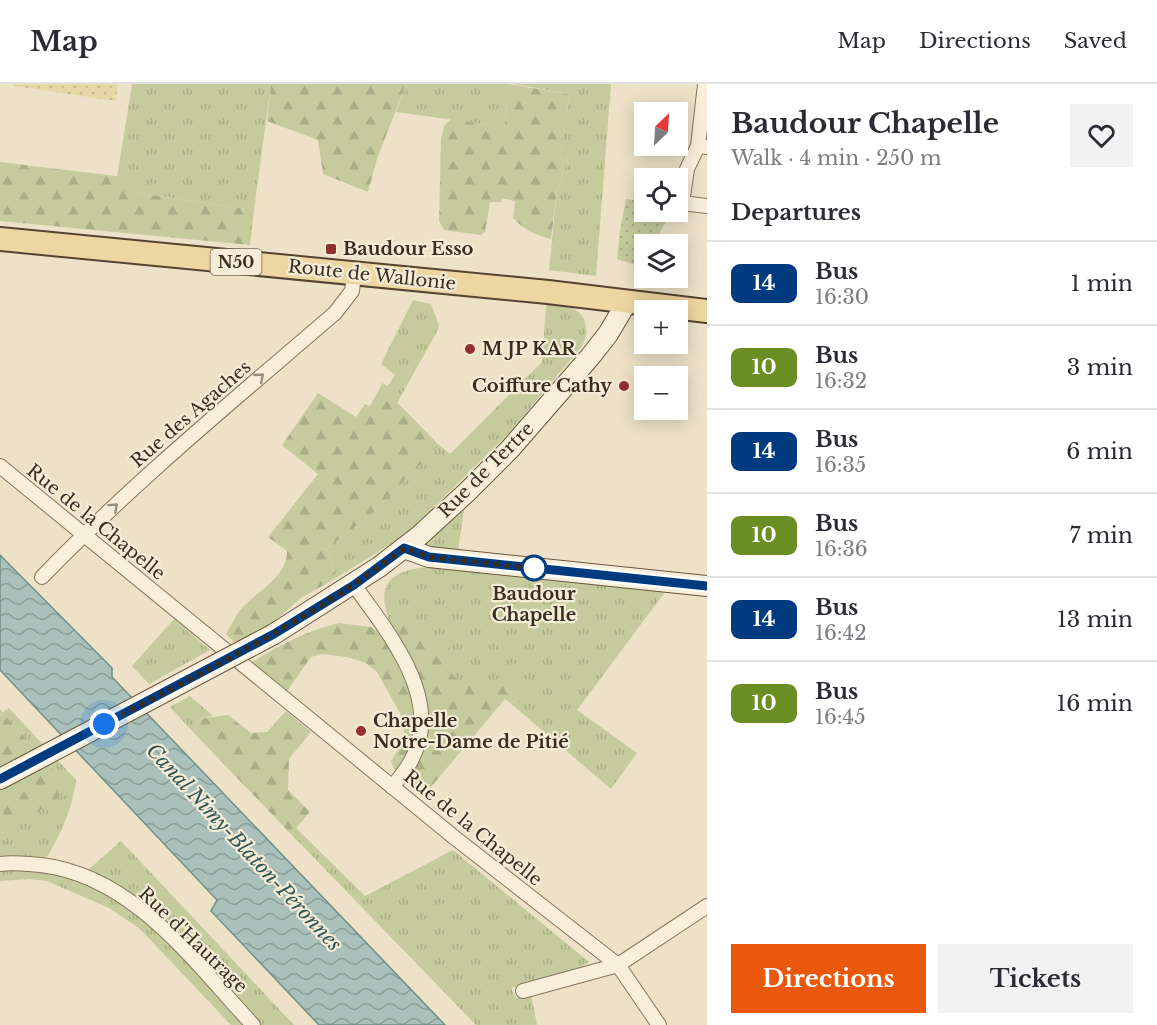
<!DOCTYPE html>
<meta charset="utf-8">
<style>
:root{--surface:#fff;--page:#f2f2f3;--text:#2b2b33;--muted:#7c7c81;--line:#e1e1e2;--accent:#ea580c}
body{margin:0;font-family:"Libre Baskerville",serif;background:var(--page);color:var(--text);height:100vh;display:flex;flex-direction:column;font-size:22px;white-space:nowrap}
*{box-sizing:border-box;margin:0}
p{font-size:20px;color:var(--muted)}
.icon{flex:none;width:33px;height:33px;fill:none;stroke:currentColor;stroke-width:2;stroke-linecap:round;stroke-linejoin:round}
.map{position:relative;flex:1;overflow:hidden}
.side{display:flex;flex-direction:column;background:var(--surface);width:450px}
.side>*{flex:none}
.badge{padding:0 12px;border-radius:9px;font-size:21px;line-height:39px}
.needle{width:39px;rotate:25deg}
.tools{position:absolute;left:634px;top:18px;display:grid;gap:12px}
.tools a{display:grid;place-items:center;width:54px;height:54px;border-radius:0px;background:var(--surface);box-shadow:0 3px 15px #0003;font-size:30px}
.you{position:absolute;width:30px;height:30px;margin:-15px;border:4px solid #fff;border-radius:50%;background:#1a73e8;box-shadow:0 0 0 9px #1a73e833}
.map>.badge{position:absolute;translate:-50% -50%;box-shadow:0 0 0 3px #fff}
h2{padding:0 24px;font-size:22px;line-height:54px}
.round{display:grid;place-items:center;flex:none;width:63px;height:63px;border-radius:0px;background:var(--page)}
.overview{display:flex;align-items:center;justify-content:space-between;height:102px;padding:0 24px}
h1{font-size:28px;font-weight:700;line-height:45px}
.primary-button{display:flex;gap:12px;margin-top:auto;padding:12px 24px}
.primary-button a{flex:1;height:69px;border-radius:0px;background:var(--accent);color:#fff;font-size:24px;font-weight:700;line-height:69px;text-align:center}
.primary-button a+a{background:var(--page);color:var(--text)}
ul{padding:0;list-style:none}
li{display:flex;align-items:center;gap:18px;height:84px;padding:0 24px;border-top:2px solid var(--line)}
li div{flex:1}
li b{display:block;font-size:22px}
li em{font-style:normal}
li .badge{min-width:66px;font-weight:700;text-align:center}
header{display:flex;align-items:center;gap:36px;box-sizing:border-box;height:84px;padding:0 30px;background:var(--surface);border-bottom:2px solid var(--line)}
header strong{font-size:28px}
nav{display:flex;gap:33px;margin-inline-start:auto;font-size:21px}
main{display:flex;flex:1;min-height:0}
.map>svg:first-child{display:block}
.grass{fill:url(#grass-tufts)}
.forest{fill:url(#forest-firs)}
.sand{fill:url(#sand-dots)}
.park{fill:url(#park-dots)}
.water{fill:url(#water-waves);stroke:#6f8f87;stroke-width:1.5}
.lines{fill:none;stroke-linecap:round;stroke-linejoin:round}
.street-casing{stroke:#88745d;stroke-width:16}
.secondary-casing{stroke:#6a5540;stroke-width:22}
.primary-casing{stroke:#564231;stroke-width:26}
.street{stroke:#f8efdb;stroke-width:14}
.secondary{stroke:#f8efdb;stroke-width:20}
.primary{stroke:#eed6a2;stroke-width:22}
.secondary-bridge-casing{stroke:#6a5540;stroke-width:22;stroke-linecap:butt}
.secondary-bridge{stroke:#f8efdb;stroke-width:20}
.oneway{stroke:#988e7e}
.line-casing{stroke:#fff;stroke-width:14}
.line{stroke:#003b80;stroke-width:9}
.walk{stroke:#392c20;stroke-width:6;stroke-dasharray:0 10.8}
.poi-dot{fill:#953031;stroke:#f4ecd7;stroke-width:2}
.stop-dot{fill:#fff;stroke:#003b80;stroke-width:3}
.labels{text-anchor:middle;stroke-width:4.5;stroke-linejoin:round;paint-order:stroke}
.shield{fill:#f4ecd7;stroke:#716657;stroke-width:1.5}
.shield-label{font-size:16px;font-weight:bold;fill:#392c20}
.poi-label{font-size:18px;font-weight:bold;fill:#392c20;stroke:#f4ecd7;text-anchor:start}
.street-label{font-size:18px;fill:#392c20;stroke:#f4ecd7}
.stop-label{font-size:18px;font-weight:bold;fill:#392c20;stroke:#f4ecd7}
.water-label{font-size:20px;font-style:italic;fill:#305856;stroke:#f4ecd7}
</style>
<header>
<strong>Map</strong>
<nav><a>Map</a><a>Directions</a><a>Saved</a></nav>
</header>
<main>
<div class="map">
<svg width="707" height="941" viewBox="0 0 707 941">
<defs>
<pattern id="grass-tufts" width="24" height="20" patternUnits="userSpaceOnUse" patternTransform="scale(1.5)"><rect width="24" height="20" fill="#c5cb9c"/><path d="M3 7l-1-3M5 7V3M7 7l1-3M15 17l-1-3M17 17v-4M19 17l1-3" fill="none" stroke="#aaae86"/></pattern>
<pattern id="forest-firs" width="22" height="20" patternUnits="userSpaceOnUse" patternTransform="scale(1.5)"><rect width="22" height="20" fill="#c5cb9c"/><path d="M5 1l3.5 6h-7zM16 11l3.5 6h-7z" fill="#aaae86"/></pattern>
<pattern id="sand-dots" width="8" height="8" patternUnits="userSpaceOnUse" patternTransform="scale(1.5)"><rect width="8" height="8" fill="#e7d6a6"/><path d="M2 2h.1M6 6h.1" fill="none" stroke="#c7b88f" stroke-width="1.8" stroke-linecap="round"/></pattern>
<pattern id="park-dots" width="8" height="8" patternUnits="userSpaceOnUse" patternTransform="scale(1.5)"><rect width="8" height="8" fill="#c5cb9c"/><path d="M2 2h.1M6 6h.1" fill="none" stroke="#aaae86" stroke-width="1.8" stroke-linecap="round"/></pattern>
<pattern id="water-waves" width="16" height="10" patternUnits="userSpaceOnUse" patternTransform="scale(1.5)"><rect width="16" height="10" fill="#a9c1ba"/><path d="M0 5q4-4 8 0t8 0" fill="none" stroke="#8b9d97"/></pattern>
</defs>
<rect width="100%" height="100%" fill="#ede2c8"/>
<!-- grass -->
<g class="grass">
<path d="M132,0H271L254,126L139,109C133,100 128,94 117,93Z"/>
<path d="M406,0H508L505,43L396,28Z"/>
<path d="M514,0H611L596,192L549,186L557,106L568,75L561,63L569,10Z"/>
<path d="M413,216L431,220L439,241L438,246L397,319L381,302L382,299L388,302L395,291L381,280Z"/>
<path d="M546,221C553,221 560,221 567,222C586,227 591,246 582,262L511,347L405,451L336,494L327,465L374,428L439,361L450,370L542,278Z"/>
<path d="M465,419L458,467L429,464L424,458Z"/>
<path d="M439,482L668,504L577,626L637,669L611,705L510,619L520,618L502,598L464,601C444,581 418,570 397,551C391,544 388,534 386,526C376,488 410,484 439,482Z"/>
<path d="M174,535L210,566L149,600L132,582Z"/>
<path d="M190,612L213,632L198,635L194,649L170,623Z"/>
<path d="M9,624L76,696C73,724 61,749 47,773L0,772V750L8,747L67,700L3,629L0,631V625L3,628Z"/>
<path d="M296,744L365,812L453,766L589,878L579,884L511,904L516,914L531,910L537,941H476L288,747Z"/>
<path d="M121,757L294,941H231L139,844L109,824L47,797L30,795L0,797V786L16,784L40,788L42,782L82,791Z"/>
</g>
<!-- forest -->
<g class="forest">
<path d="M271,0H406L377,75L368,108L323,90L318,56L267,37Z"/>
<path d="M508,0L569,10L561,63L568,75L557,106L551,155C535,151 524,146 513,134L515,117L502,114L501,118H490L485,148L481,151L444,146L439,137L441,55L444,42L451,35L505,43Z"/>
<path d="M0,78L124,93L132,98L139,109L254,126L250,161L0,137Z"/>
<path d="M381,302L439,361L374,428L327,465L336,494L301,514L270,541L235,559L226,550C231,542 235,532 241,525C256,508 288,492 287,467L268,453L318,390L282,361L318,309L356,333L365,320L370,322Z"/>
<path d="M339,539L371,543L382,551L396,550L403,542L417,540L450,563L451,589L464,601C486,599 509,592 526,609L520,618L510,619L505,615L425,710L394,685L391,677L401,661L404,647L400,629L377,588L366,579L347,573L322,570L311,573L283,613L245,582C275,564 305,547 339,539Z"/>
<path d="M286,627L311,648L289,675L288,706L310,728L296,744L288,747L194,649L198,635L228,631L251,649L267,648Z"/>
<path d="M3,629L67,700L57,715L8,747L0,750V631Z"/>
</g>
<!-- sand -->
<path class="sand" d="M14,0H118L116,17L14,2Z"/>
<!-- park -->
<path class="park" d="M626,115L645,117V128H671L654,160H645V178L642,183L617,175L620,147Z"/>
<!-- water -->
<path class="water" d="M0,471L112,584V593L445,941H319L211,827L217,816L0,586Z"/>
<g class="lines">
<!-- street casing -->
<g class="street-casing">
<g id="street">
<path d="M705,0L698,62L707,63"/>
<path d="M698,62L687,85L682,119L707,122"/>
<path d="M0,382L455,754L618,881L659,941"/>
<path d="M42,493C133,399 235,315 335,229L352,207L354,190"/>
<path d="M354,501C384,543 435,604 418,659C414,676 403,690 392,703"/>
<path d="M0,780C14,778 27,780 41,781C134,792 194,878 253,941"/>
<path d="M523,907L618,881L707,822"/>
</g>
</g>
<!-- secondary casing -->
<g class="secondary-casing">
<g id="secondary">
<path d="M404,464L429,473L707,502"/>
<path d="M274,550L379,483L418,453L467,408L510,365L590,273L608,250L627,218"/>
<path d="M0,695L19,685"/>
</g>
</g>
<!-- primary casing -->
<g class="primary-casing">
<path id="primary" d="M0,155L548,208L707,227"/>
</g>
<!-- street -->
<use href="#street" class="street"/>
<!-- secondary -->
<use href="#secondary" class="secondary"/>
<!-- primary -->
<use href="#primary" class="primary"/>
<!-- secondary-bridge casing -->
<g class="secondary-bridge-casing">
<path id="secondary-bridge" d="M19,685L274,550"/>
</g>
<!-- secondary-bridge -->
<use href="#secondary-bridge" class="secondary-bridge"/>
</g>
<!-- one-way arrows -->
<defs><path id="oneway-chevron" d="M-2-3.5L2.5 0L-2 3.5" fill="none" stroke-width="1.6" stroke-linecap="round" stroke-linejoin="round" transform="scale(1.5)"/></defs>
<g class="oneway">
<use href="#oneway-chevron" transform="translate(260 293) rotate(-41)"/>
<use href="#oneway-chevron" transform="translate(114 423) rotate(-42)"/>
</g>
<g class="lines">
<!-- line casing -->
<g class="line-casing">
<path id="line" d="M0,695L274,550L354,501L404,464L429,473L707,502"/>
</g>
<!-- line -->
<use href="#line" class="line"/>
<!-- walk -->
<path class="walk" d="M104,640C207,586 312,535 404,464L429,473L541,485L534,484"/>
</g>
<!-- markers -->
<g class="poi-dot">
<rect x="325" y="159" width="12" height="12" rx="3"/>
<circle cx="470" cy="265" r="6"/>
<circle cx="624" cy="302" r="6"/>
<circle cx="361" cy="647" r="6"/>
</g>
<circle class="stop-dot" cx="534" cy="484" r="12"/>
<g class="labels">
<!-- shield labels -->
<rect class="shield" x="210.5" y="165" width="51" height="26" rx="4.5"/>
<g class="shield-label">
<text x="236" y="184">N50</text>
</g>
<!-- poi labels -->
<g class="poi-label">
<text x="343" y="171">Baudour Esso</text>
<text x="482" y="271">M JP KAR</text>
<text x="612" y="308" text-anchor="end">Coiffure Cathy</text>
<text x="373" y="643">Chapelle<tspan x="373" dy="21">Notre-Dame de Pitié</tspan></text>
</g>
<!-- street labels -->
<g class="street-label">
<text transform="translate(372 191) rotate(6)" y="6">Route de Wallonie</text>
<text transform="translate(191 330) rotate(-41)" y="6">Rue des Agaches</text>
<text transform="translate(486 386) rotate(-45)" y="6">Rue de Tertre</text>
<text transform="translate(96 438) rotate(39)" y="6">Rue de la Chapelle</text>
<text transform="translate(473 744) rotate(39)" y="6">Rue de la Chapelle</text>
<text transform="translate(193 856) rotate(44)" y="6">Rue d'Hautrage</text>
</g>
<!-- stop labels -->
<g class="stop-label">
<text x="534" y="516">Baudour<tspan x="534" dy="21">Chapelle</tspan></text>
</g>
<!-- water labels -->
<g class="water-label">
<text transform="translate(244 763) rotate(47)" y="7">Canal Nimy-Blaton-Péronnes</text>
</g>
</g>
</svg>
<div class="tools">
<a><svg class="needle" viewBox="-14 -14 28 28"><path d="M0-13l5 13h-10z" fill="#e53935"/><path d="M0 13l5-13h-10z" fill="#7c7c81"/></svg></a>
<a><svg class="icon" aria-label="locate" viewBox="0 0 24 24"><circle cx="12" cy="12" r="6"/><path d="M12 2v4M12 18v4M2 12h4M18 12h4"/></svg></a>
<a><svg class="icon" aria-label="layers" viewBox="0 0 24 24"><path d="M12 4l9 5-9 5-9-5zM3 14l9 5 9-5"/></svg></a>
<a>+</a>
<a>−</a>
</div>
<div class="you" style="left:104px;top:640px"></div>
</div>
<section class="side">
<div class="overview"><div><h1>Baudour Chapelle</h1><p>Walk · 4 min · 250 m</p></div><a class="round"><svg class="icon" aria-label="heart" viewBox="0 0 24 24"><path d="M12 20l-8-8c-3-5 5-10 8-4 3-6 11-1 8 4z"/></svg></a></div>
<h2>Departures</h2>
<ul>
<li><span class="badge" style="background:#003b80;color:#fff">14</span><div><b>Bus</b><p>16:30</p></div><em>1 min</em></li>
<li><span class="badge" style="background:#6b8e23;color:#fff">10</span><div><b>Bus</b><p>16:32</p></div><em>3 min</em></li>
<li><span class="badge" style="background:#003b80;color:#fff">14</span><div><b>Bus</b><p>16:35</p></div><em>6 min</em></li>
<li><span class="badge" style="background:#6b8e23;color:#fff">10</span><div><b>Bus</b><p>16:36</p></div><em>7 min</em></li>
<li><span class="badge" style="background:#003b80;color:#fff">14</span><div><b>Bus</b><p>16:42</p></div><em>13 min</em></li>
<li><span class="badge" style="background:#6b8e23;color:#fff">10</span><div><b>Bus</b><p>16:45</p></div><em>16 min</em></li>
</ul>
<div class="primary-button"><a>Directions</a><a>Tickets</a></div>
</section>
</main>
